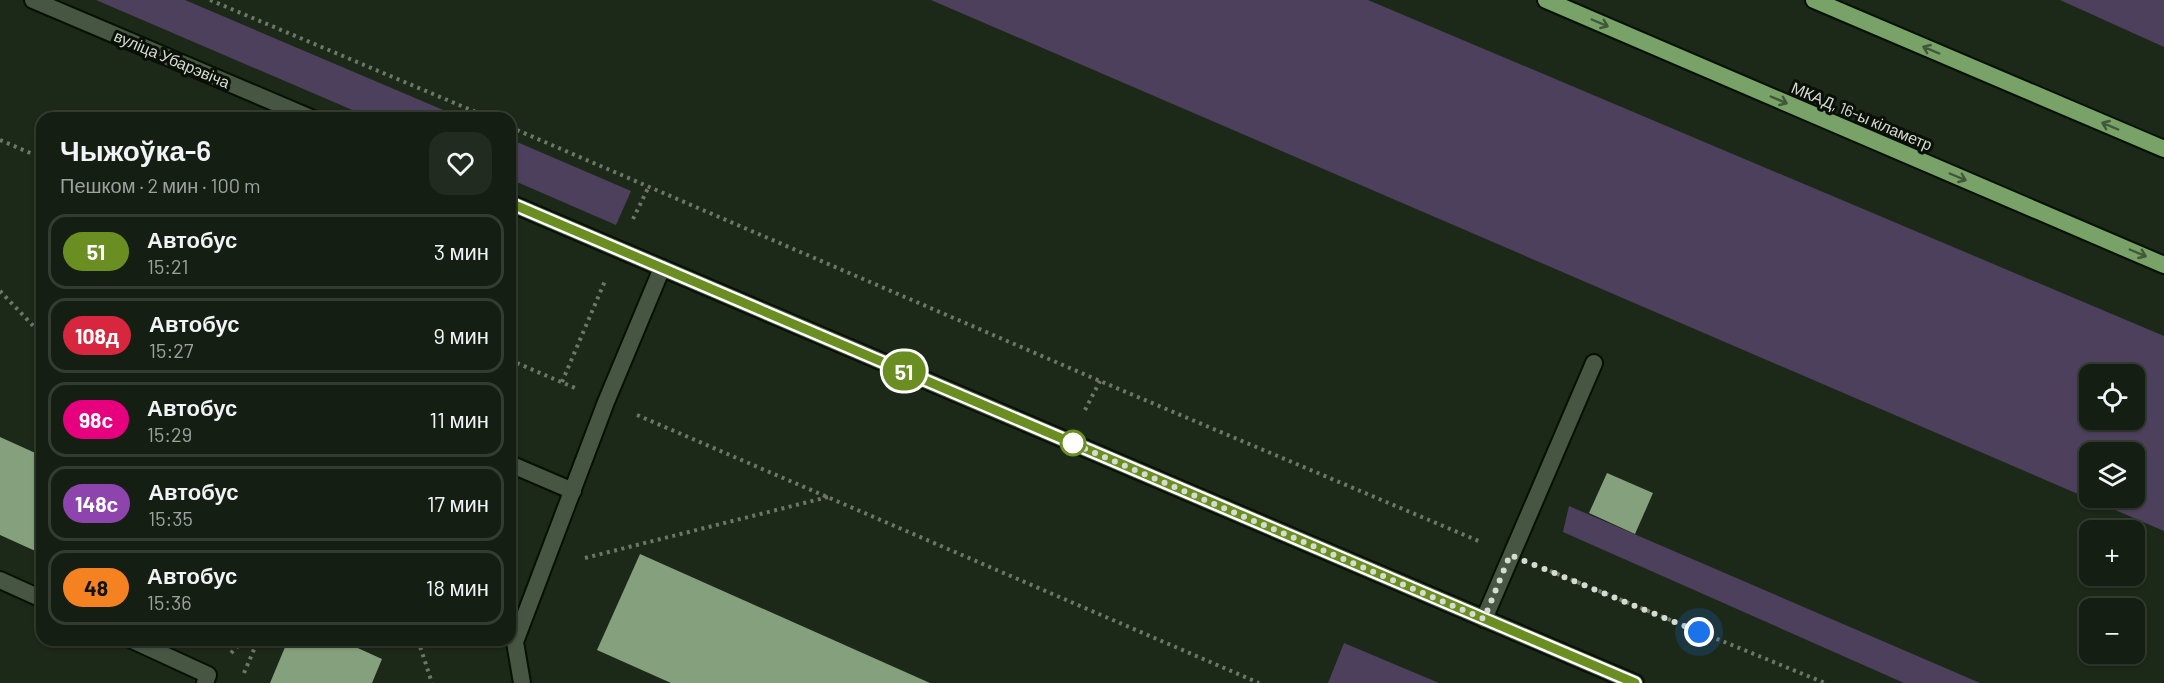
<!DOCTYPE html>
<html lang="ru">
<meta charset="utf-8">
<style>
:root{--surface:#151e12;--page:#222b20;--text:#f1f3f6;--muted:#9da29f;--line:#343c32}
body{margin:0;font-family:Barlow,sans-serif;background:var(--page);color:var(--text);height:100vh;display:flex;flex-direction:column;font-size:22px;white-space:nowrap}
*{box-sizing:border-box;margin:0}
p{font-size:20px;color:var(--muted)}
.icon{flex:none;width:33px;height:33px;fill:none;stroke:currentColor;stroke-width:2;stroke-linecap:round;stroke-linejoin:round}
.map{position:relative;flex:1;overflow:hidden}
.sheet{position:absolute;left:36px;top:112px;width:480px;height:534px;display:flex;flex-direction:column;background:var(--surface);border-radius:18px;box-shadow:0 2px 4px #0004,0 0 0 2px var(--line)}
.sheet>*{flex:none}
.badge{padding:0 12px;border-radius:20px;font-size:21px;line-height:39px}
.buttons{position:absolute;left:2079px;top:364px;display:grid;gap:12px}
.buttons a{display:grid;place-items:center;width:66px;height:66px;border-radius:12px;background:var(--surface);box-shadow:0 2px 4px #0004,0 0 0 2px var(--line);font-size:30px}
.you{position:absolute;width:30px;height:30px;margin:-15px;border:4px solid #fff;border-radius:50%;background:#1a73e8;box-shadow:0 0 0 9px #1a73e833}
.map>.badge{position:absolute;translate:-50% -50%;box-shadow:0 0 0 3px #fff}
.round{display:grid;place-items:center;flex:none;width:63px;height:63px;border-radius:18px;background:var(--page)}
.summary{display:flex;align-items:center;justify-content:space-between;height:102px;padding:0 24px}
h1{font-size:28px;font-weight:600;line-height:45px}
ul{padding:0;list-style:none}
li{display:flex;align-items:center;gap:18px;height:75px;margin:0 12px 9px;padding:0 12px;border:3px solid var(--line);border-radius:18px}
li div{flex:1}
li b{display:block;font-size:22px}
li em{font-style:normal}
li .badge{min-width:66px;font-weight:700;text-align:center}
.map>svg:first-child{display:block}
.green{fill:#4d405c;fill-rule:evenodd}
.building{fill:#85a07c}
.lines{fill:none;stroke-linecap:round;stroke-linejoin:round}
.service-casing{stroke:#061104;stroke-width:20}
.secondary-casing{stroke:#061104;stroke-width:20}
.trunk-casing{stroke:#061104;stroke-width:20}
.path{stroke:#6c7669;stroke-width:4;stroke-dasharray:3 4.5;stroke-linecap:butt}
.service{stroke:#475543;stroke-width:16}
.secondary{stroke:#475543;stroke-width:16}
.trunk{stroke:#78a268;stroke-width:16}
.oneway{stroke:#415838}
.line-casing{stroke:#fff;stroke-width:14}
.line{stroke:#6b8e23;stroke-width:9}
.walk{stroke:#d4dcd1;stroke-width:6;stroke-dasharray:0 10.8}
.stop-dot{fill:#fff;stroke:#6b8e23;stroke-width:3}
.labels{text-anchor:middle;stroke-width:6;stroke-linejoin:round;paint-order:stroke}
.street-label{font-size:16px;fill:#d4dcd1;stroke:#0a0f08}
</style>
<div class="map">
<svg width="2164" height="683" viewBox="0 0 2164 683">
<rect width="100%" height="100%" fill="#1c2818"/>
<!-- green -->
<g class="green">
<path d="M96,0H185L462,118H371Z"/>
<path d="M931,0H1368L2164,336V531ZM2090,375H2134V420H2090ZM2090,453H2134V498H2090Z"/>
<path d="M2060,0H2164V47Z"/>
<path d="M510,139L631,191L616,225L510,179Z"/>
<path d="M1569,506L1980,683H1904L1563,532Z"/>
<path d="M1344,643L1439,683H1328Z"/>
</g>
<!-- building -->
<g class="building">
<path d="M0,437L42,456V554L0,535Z"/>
<path d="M1607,473L1653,493L1635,534L1589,513Z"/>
<path d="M640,554L930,683H671L597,650Z"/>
<path d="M288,640H340L382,659L372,683H270Z"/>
</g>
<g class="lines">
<!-- service casing -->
<g class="service-casing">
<g id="service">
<path d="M510,464L573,491"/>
<path d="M0,580L42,599"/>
<path d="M1484,619L1594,363"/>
<path d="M132,640L208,675L205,683"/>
<path d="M522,683L515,642L606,402L662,268"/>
</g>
</g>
<!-- secondary casing -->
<g class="secondary-casing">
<g id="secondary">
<path d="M33,0L311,118"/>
<path d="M510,203L1635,683"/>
</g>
</g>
<!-- trunk casing -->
<g class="trunk-casing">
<g id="trunk">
<path d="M1546,0L2164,265"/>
<path d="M1814,0L2164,149"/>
</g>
</g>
<!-- path -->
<g class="path">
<path d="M210,0L490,118"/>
<path d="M510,127L1100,381L1481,542"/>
<path d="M0,140L42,158"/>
<path d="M633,219L649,186"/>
<path d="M0,291L42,335"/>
<path d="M510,360L575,388"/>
<path d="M562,382L605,281"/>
<path d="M1085,410L1100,381"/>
<path d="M637,415L1259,683"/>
<path d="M585,558L828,497"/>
<path d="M1543,568L1825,683"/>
<path d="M418,640L432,683"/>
<path d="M231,653L244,640"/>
<path d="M244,673L258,640"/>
</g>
<!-- service -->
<use href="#service" class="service"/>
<!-- secondary -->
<use href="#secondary" class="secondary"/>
<!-- trunk -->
<use href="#trunk" class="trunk"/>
</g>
<!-- one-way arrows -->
<defs><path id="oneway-shaft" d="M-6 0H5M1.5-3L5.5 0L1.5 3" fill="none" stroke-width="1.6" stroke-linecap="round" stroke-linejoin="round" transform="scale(1.5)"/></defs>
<g class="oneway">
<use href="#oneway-shaft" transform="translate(1600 23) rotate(23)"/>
<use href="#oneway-shaft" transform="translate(1931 50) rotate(-157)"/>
<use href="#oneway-shaft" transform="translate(1779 100) rotate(23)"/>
<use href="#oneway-shaft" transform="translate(2110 126) rotate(-157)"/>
<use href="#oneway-shaft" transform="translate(1958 177) rotate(23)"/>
<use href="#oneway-shaft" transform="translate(2138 253) rotate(23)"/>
</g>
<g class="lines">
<!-- line casing -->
<g class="line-casing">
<path id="line" d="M510,203L1635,683"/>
</g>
<!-- line -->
<use href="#line" class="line"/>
<!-- walk -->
<path class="walk" d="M1073,443L1069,442L1484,619L1510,555L1699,632"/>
</g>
<!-- markers -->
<circle class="stop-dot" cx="1073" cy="443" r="12"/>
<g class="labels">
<!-- street labels -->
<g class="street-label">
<text transform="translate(172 59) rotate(23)" y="6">вуліца Убарэвіча</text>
<text transform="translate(1862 116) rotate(23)" y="6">МКАД, 16-ы кіламетр</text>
</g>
</g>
</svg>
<div class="buttons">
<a><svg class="icon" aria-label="locate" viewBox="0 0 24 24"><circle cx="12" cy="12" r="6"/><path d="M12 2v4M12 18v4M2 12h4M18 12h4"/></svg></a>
<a><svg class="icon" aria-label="layers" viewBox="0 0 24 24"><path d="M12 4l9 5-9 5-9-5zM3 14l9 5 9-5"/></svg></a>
<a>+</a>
<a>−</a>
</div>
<div class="you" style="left:1699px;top:632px"></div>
<b class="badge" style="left:904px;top:371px;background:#6b8e23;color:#fff">51</b>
<section class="sheet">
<div class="summary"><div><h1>Чыжоўка-6</h1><p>Пешком · 2 мин · 100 m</p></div><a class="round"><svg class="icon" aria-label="heart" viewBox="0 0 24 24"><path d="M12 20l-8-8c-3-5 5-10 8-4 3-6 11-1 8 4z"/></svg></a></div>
<ul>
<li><span class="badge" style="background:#6b8e23;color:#fff">51</span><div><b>Автобус</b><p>15:21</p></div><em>3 мин</em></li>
<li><span class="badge" style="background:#d7263d;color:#fff">108д</span><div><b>Автобус</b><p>15:27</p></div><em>9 мин</em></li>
<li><span class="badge" style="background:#e6007e;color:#fff">98с</span><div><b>Автобус</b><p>15:29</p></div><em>11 мин</em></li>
<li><span class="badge" style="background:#8e44ad;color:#fff">148с</span><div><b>Автобус</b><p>15:35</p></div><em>17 мин</em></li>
<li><span class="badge" style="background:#f58220;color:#111">48</span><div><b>Автобус</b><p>15:36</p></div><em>18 мин</em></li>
</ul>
</section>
</div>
